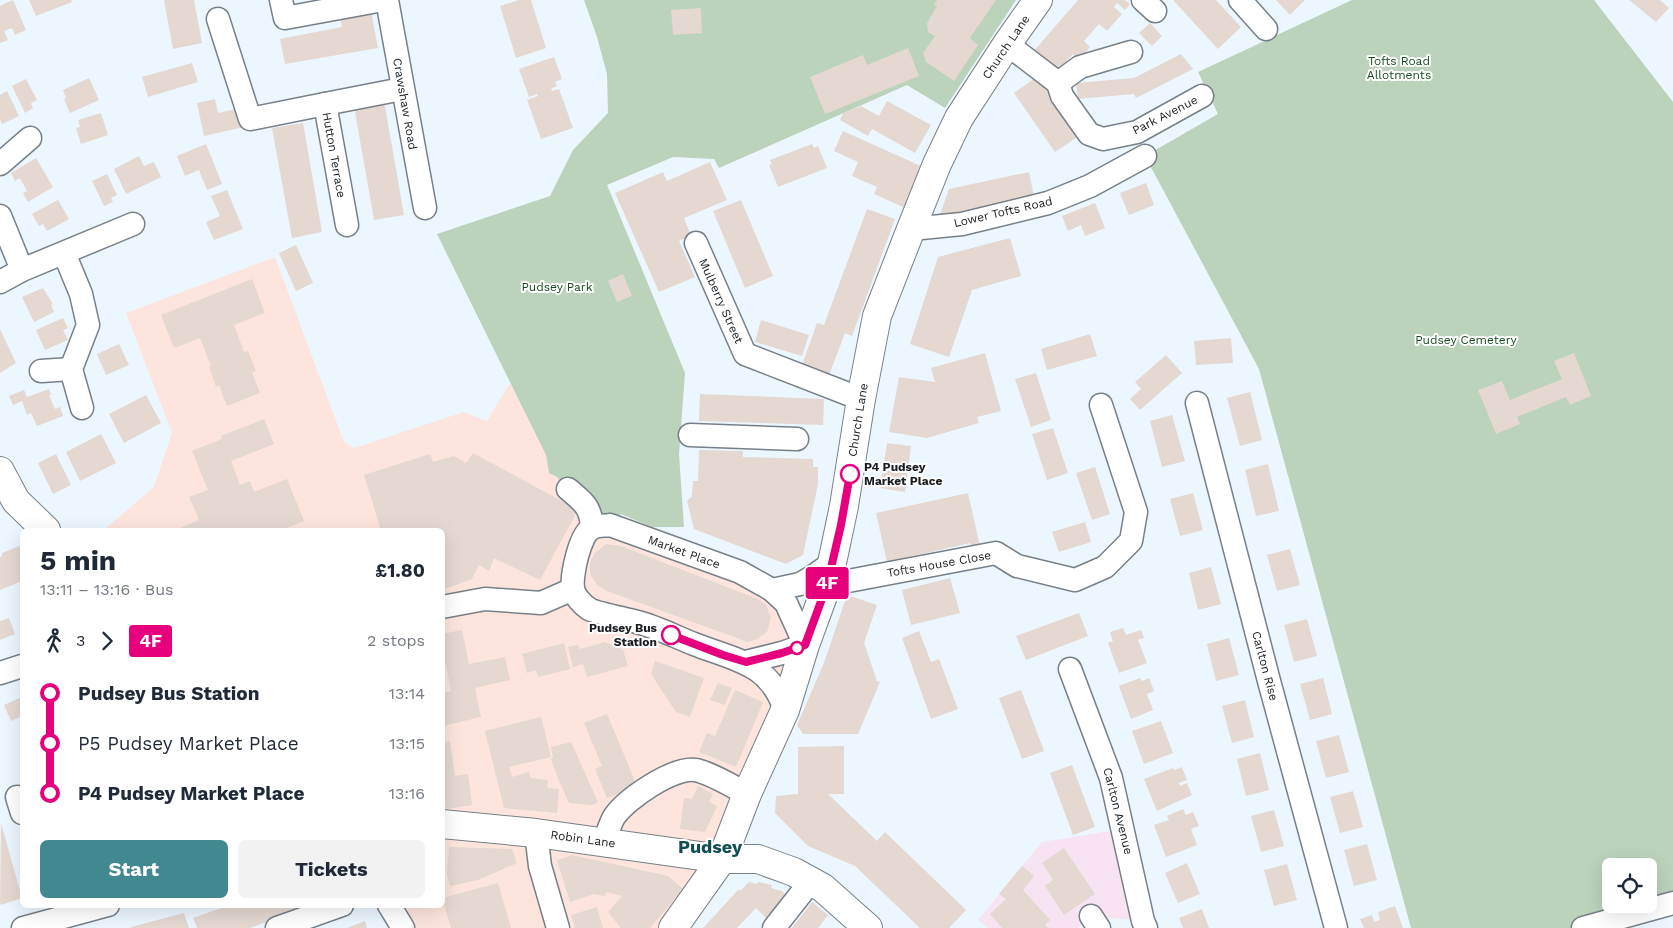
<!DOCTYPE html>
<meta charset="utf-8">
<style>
:root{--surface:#fff;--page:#f2f2f3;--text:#1f2937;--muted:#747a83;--accent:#418890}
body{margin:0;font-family:"Work Sans",sans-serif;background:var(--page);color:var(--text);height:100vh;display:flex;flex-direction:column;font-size:19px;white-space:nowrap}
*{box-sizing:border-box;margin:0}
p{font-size:16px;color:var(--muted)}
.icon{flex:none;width:28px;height:28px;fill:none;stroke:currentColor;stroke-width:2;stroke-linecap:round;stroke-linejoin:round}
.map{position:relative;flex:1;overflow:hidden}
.side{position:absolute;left:20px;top:528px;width:425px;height:380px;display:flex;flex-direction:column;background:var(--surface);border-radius:8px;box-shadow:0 5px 20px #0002}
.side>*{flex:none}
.badge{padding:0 10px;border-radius:4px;font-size:18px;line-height:32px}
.controls{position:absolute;left:1602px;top:858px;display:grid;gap:10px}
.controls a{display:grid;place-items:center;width:55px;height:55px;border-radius:8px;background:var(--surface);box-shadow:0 5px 20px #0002;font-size:25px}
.map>.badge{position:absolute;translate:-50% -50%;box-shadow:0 0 0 2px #fff}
.legs{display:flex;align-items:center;gap:8px;height:55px;padding:0 20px;font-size:16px}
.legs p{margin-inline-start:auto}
.summary{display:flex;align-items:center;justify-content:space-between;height:85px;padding:0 20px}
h1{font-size:28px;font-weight:700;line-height:38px}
.button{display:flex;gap:10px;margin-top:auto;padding:10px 20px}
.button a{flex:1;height:58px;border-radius:8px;background:var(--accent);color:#fff;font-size:20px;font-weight:700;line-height:58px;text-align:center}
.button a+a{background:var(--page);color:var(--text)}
ul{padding:0 20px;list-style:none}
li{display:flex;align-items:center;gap:18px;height:50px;font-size:19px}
li i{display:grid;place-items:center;width:8px;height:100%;margin:0 6px;background:currentColor}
li i::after{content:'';width:12px;height:12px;margin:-6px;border:4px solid;border-radius:50%;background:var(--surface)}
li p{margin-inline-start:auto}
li:first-child i{background:linear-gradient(#0000 50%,currentColor 0)}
li:last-child i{background:linear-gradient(currentColor 50%,#0000 0)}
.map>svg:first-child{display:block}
.commercial{fill:#fde4dc}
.industrial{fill:#f8e3f2}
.green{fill:#bbd2bb;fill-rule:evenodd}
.building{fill:#e4d8d1}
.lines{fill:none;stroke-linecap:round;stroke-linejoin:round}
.street-casing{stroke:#778088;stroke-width:25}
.secondary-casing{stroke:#778088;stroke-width:30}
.street{stroke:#fff;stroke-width:22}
.secondary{stroke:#fff;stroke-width:28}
.line-1-casing{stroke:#fff;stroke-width:11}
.line-1{stroke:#e6007e;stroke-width:8}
.stop-1-dot{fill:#fff;stroke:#e6007e;stroke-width:2.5}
.labels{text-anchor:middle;stroke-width:4;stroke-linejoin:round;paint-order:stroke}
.street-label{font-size:12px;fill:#1a1e21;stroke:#fff}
.park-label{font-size:12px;fill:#144b1d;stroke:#fff}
.stop-label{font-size:12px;font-weight:bold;fill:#1a1e21;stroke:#fff;text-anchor:start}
.district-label{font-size:18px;font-weight:bold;fill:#114e54;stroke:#fff}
</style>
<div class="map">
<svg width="1673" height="928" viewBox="0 0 1673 928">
<rect width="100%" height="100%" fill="#ecf6ff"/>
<!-- commercial -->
<path class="commercial" d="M275,257L344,442L354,448L464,412L487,421L510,383L546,455L549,473L557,477L584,503L740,572L798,627L785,710L673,928H403L389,905H442V530H104L154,487L172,433L126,313Z"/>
<!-- industrial -->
<path class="industrial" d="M1123,829L1143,921L1091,916L1078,928H989L978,920L1042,842Z"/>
<!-- green -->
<g class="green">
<path d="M584,0H1016L945,108L907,85L719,168L714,159L673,157L607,185L685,373L679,454L684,527H652L621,514L610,525L568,489L557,477L549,473L546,455L437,234L550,196L573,150L608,113L607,74L597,37Z"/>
<path d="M1352,0H1594L1673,102V903L1583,928H1411L1259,369L1145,156L1218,114L1198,72ZM1611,866H1649V904H1611Z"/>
</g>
<!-- building -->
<g class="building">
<path d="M13,0L26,30L15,35L12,28L4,31L8,40L0,43V6Z"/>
<path d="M29,0H71L72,2L36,16Z"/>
<path d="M164,0H194L202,43L173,49Z"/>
<path d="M519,0H531L546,48L516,58L500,6Z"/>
<path d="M937,0H996L970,38L978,45L954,81L926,62L923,53L935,36L928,32L927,23L937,6L934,4Z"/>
<path d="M1078,0H1125L1130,4L1125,10L1117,3L1114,7L1122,14L1107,31L1099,24L1084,41L1090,47L1079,60L1073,54L1057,72L1033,52Z"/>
<path d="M1173,0H1216L1241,27L1218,49Z"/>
<path d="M1276,0H1305L1290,15Z"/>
<path d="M1629,0H1660L1669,8L1656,22Z"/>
<path d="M701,8L702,33L673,35L671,10Z"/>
<path d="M371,11L378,48L285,64L280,39L342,27L340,17Z"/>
<path d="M1150,23L1162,36L1152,46L1139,33Z"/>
<path d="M908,48L919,76L825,114L810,77L863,55L867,65Z"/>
<path d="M1181,54L1193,69L1136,98L1134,94L1078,99L1076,83L1134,78Z"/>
<path d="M554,57L562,79L555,82L557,86L551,89L552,91L559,89L573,128L541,139L527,100L538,96L537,94L529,97L519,69Z"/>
<path d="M192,63L198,82L148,97L142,77Z"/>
<path d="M1038,76L1079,136L1055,152L1014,93Z"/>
<path d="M89,78L99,100L70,113L64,99L66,98L63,90Z"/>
<path d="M26,79L37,100L31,103L33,108L25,113L12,86Z"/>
<path d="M7,91L19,116L2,124L0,120V95Z"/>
<path d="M215,99L218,113L240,108L244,127L204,136L197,103Z"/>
<path d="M384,101L404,215L374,220L354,106Z"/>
<path d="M887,101L931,125L915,153L872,129L868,136L840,120L843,113L861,106L879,116Z"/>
<path d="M101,113L108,135L81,144L76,128L80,127L78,120Z"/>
<path d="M303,123L322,232L292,238L272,128Z"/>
<path d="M843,131L923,167L905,208L874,194L877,187L852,176L858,162L834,151Z"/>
<path d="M206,144L222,184L207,190L199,170L185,176L177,156Z"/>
<path d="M812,144L814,148L818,146L827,168L778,187L769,165L772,164L770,160Z"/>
<path d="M139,156L144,166L154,162L161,177L126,194L114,169Z"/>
<path d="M36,158L53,187L28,202L23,193L27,191L20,178L15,181L11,173Z"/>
<path d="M710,162L727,200L684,218L691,236L679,241L695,277L659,292L615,193L663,172L667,181Z"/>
<path d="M1029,172L1034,197L947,217L940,214L949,189Z"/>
<path d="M107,174L117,195L111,198L113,202L104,206L92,181Z"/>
<path d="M1146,183L1154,205L1129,215L1120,193Z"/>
<path d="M227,190L243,229L214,240L206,222L220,216L211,196Z"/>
<path d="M58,200L69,219L47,231L43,224L39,226L32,214Z"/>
<path d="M741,200L773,276L745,288L713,211Z"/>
<path d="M1095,203L1105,228L1085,236L1081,225L1068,231L1062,216Z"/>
<path d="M867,209L895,219L852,336L845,333L829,375L802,365L817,323L824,325Z"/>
<path d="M1010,238L1021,276L972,290L949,357L910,344L938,257Z"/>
<path d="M296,245L313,283L296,291L279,253Z"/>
<path d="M623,274L632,296L617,302L608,281Z"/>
<path d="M252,279L265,313L234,325L244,352L248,351L256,371L252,372L260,393L227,406L219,385L216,387L209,366H211L200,338L174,348L161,315Z"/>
<path d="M43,288L53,304L51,305L54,312L34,322L22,297Z"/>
<path d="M63,318L68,328L63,330L68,340L45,350L36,330Z"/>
<path d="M761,320L809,335L802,356L755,342Z"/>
<path d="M0,329L16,363L0,373Z"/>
<path d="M1090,334L1097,356L1047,370L1041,349Z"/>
<path d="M1231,338L1233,363L1196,365L1194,341Z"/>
<path d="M119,344L129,365L106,375L97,354Z"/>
<path d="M985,353L1001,411L977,417L979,423L927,438L889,432L899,377L935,382L931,368Z"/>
<path d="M1574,353L1591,396L1570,405L1566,397L1517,417L1520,424L1496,434L1478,390L1502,381L1510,400L1562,379L1554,361Z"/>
<path d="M1166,355L1182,373L1140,410L1130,399L1141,389L1135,382Z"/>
<path d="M1036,373L1051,420L1031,427L1015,379Z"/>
<path d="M49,389L51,395H49L55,409L60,407L63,416L37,426L31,413L27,415L22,401L13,405L9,396L24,390L27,397Z"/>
<path d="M1250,392L1262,440L1240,446L1227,398Z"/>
<path d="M700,394L824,399L823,425L699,421Z"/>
<path d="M146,395L161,423L124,443L109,414Z"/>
<path d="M1172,415L1185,461L1162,467L1150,421Z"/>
<path d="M264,419L274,444L231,461L240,485L250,481L254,492L287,479L304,521L281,530H175L199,520L189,497L208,490L192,451L222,439L221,436Z"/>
<path d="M1053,428L1068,473L1047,480L1032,434Z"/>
<path d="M101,434L116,463L80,481L66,452Z"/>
<path d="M887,443L911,446L905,492L880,488Z"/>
<path d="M699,450L743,451V457L813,459V467H818V484L803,555L786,564L694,529L687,501L692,496L693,481H698Z"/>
<path d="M473,453L578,510L540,580L494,558L489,571L479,565L472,579L442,590V530H381L364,475L430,454L433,462L454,456L466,463Z"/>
<path d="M56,454L71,485L53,494L38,463Z"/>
<path d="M1268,464L1279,511L1256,516L1245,470Z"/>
<path d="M1095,467L1110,514L1092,520L1076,473Z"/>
<path d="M968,493L980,546L971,548L970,543L887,562L876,513Z"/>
<path d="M1193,493L1203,530L1180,536L1170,499Z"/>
<path d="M1085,522L1091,542L1059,552L1052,532Z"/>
<path d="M606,544L621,546L758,599L766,605L771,618L767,632L757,639L748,642L607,591L597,585L590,574V562L595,553Z"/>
<path d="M22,545V581L0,590V557L2,556V553Z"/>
<path d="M1290,549L1300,585L1277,591L1267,555Z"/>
<path d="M1211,567L1221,604L1198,610L1189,573Z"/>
<path d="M950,578L960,613L911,625L902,590Z"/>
<path d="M847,595L877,605L864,643L877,681L880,682L858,734H803L797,725L824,663Z"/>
<path d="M1079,613L1088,636L1026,660L1016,636Z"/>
<path d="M9,618L15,634L0,640V621Z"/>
<path d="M1307,619L1317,656L1294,662L1284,625Z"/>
<path d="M1123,628L1126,635L1141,630L1144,638L1138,640L1147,663L1119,673L1108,643L1113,641L1110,632Z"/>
<path d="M462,630L469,664L505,657L510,680L475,688L481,717L442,726V693L451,691L446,665L442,666V634Z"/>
<path d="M919,631L931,662L939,659L958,709L931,719L902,638Z"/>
<path d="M1229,638L1239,675L1216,681L1207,644Z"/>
<path d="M605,642L623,650L628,666L587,677L583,664L573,667L568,647L578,645L580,649Z"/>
<path d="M564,643L570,669L538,677L536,670L527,673L522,654Z"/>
<path d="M655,661L704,678L690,717L676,712L651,674Z"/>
<path d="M1140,678L1142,681L1149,678L1154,691L1147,694L1153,710L1131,719L1119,686Z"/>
<path d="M1323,678L1332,714L1310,720L1300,684Z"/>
<path d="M718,683L732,688L725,705L710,700Z"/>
<path d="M735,690L763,702L736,767L699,752L707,733L715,736Z"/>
<path d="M1021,690L1044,751L1022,759L999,698Z"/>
<path d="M22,697V716L11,721L4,705Z"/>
<path d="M1245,700L1254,737L1232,743L1222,706Z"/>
<path d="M607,714L637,786L607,798L595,769L602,766L584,723Z"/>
<path d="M541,717L551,757L509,767L512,777L529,772L531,778L548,780L547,788L559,789L557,813L504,808L485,731Z"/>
<path d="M1161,721L1173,753L1144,764L1132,731Z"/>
<path d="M1339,735L1349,772L1326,778L1316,741Z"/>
<path d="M450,741L455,776L468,774L472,805L446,809L442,791V742Z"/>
<path d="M571,742L598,802L592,805L569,803L557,776L551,759L553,758L551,747Z"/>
<path d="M844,746V794H828L877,841L885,832L966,910L949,928H920L855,866L808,846L775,813L776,796L798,794V747Z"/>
<path d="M1260,753L1269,790L1246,796L1237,759Z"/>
<path d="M1072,765L1095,827L1073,835L1050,773Z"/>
<path d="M1182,767L1187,780L1179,783L1180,786L1187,783L1192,795L1157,811L1144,779L1173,768L1174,770Z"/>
<path d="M698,786L713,794L709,802L717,806L705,832L680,829L684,798L692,799Z"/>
<path d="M1353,791L1363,827L1340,833L1330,797Z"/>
<path d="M1183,809L1186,815L1193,812L1199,826L1191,829L1197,845L1166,857L1154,825L1169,820L1167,816Z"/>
<path d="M1274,810L1284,846L1261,852L1251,816Z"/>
<path d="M1,823L22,898L1,905L0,903Z"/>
<path d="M1367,844L1377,880L1354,886L1344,850Z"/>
<path d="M449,847L512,849L517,863L478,880L450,886L447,874Z"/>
<path d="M1064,848L1095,894L1064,915L1045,886L1053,880L1042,863Z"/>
<path d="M572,855L668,876L683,889L650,928H621L608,912L622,896L606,892L605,896L594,894L570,902L557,860Z"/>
<path d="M1187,863L1200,894L1178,903L1165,873Z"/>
<path d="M1287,864L1297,900L1274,906L1264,870Z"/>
<path d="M1022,866L1034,876L1023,890L1050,920L1045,925L1048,928H1002L990,914L1006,899L999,894Z"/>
<path d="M749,882L757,884L758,882L772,885L771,888L782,891L786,896L766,918L756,908L737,928H703L739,889L740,891Z"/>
<path d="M498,883L511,928H451L442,898Z"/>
<path d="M812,902L828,915L818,928H792Z"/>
<path d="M230,905H313L250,928H197L193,918Z"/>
<path d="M1395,906L1403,928H1364L1360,919L1372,915L1374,922L1380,920L1378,912Z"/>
<path d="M597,907L603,928H575L571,915Z"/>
<path d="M1202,909L1209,928H1183L1179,918Z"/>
<path d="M184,913L189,928H131V927Z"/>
<path d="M365,921L367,928H347Z"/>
</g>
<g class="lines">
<!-- street casing -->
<g class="street-casing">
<g id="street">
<path d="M281,0L285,18L383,0"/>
<path d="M387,0L425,208"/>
<path d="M1143,0L1155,11"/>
<path d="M1240,0L1266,29"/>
<path d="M218,19L250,119L325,104"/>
<path d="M1007,44L1058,83"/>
<path d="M1058,83L1062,96L1089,134L1103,139L1137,132L1202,96"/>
<path d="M1058,83L1080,67L1131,52"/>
<path d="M0,164L30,138"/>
<path d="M0,216L22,270"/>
<path d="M347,225L325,104L402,89"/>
<path d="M911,229L962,224L1048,203L1090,186L1145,156"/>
<path d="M696,243L745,354L861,399"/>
<path d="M64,253L81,294L88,325L71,369L82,408"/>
<path d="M0,282L22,270L133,224"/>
<path d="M41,371L71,369"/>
<path d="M1197,403L1269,681L1336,928"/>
<path d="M690,435L797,439"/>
<path d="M568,489C583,502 591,506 592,528"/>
<path d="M827,585L996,553L1017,566L1075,580L1105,567L1131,541L1136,512L1101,405"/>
<path d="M772,590L800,584L812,577L832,563"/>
<path d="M442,607L485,599L541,603L573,589"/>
<path d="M746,662L782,653L805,645L786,603L772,590L740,572L610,525C605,526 597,525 592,528C580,533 571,576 573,588C574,596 583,605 589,609C596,613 627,619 637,622C657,627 676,637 694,644C735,660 770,663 785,710"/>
<path d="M1070,669L1111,778L1143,921L1146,928"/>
<path d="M0,673L22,666"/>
<path d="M17,797L22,813"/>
<path d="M536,833L540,866L558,928"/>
<path d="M604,842C607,834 610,824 614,817C626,799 673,767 695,770C709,772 734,787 747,794"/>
<path d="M389,905L403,928"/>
<path d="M1091,916L1099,928"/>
<path d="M23,928L108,905"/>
<path d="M277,928L342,905"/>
<path d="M774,928L811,881"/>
<path d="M1583,928L1673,903"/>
</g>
</g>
<!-- secondary casing -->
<g class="secondary-casing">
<g id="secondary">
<path d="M0,471L16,501L46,530"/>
<path d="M442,824L536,833L722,859H758L794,872L823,888L868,928"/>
<path d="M673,928L722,859L747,794L785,710L805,645L827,585L832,563L844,506L861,399L877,316L911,229L937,164L959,118L1007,44L1038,0"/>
</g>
</g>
<!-- street -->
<use href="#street" class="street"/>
<!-- secondary -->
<use href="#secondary" class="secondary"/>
</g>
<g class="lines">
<!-- line-1 casing -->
<g class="line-1-casing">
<path id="line-1" d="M671,635L723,655L746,662L782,653L805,645L827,585L841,525L850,474"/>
</g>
<!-- line-1 -->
<use href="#line-1" class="line-1"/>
</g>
<!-- markers -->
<g class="stop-1-dot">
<circle cx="850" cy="474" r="9"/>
<circle cx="671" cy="635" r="9"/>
<circle cx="797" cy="648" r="6"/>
</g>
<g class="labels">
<!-- street labels -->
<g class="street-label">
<text transform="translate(1006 47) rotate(-56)" y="4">Church Lane</text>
<text transform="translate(405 104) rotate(80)" y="4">Crawshaw Road</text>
<text transform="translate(1165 115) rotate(-27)" y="4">Park Avenue</text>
<text transform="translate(334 155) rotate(80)" y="4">Hutton Terrace</text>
<text transform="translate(1003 212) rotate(-13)" y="4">Lower Tofts Road</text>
<text transform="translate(721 301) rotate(66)" y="4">Mulberry Street</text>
<text transform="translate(858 420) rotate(-81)" y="4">Church Lane</text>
<text transform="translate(684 552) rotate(20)" y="4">Market Place</text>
<text transform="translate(939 564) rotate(-10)" y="4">Tofts House Close</text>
<text transform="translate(1265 666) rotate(75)" y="4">Carlton Rise</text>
<text transform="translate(1118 811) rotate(76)" y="4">Carlton Avenue</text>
<text transform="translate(583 839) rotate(8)" y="4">Robin Lane</text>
</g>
<!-- park labels -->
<g class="park-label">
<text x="1399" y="65">Tofts Road<tspan x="1399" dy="14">Allotments</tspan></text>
<text x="557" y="291">Pudsey Park</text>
<text x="1466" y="344">Pudsey Cemetery</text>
</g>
<!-- stop labels -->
<g class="stop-label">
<text x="864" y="471">P4 Pudsey<tspan x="864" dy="14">Market Place</tspan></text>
<text x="657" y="632" text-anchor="end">Pudsey Bus<tspan x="657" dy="14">Station</tspan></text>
</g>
<!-- district labels -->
<g class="district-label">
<text x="710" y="853">Pudsey</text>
</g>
</g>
</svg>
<div class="controls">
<a><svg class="icon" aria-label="locate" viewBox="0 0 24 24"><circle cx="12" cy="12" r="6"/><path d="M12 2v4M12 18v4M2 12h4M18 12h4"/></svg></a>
</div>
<b class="badge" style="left:827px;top:583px;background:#e6007e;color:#fff">4F</b>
<section class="side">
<div class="summary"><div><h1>5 min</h1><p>13:11 – 13:16 · Bus</p></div><b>£1.80</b></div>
<div class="legs"><svg class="icon" aria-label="walk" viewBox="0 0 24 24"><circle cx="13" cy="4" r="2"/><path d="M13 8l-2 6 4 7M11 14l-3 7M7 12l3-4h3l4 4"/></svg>3<svg class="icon" aria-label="forward" viewBox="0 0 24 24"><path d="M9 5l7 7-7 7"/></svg><b class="badge" style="background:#e6007e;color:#fff">4F</b><p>2 stops</p></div>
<ul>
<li><i style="color:#e6007e"></i><b>Pudsey Bus Station</b><p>13:14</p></li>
<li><i style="color:#e6007e"></i><span>P5 Pudsey Market Place</span><p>13:15</p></li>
<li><i style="color:#e6007e"></i><b>P4 Pudsey Market Place</b><p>13:16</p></li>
</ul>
<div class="button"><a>Start</a><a>Tickets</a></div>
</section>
</div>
